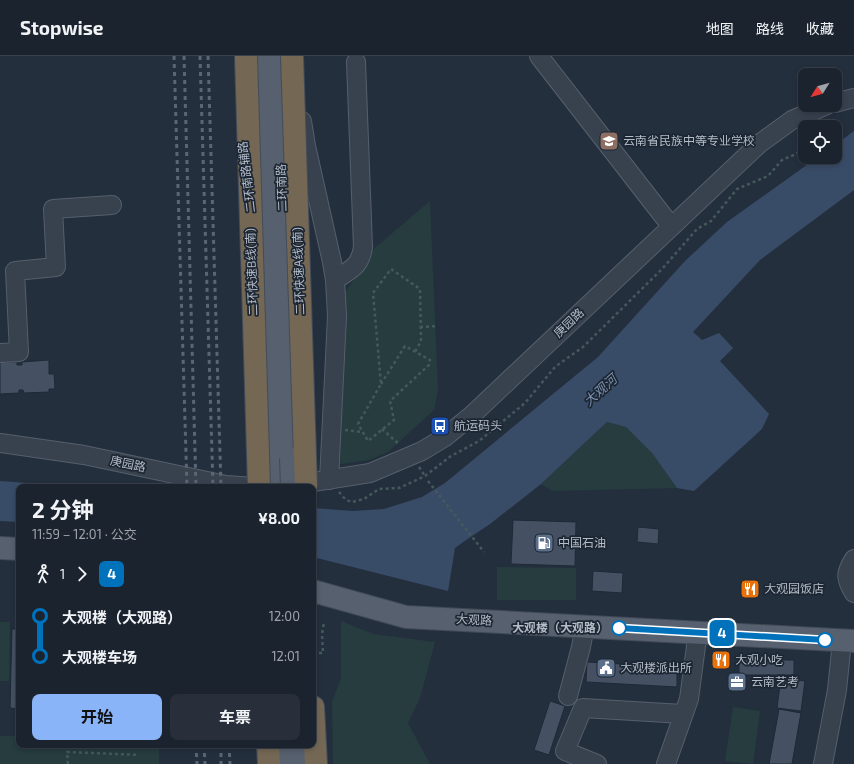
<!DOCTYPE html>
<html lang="zh">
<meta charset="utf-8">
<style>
:root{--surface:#1b232e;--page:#282f3a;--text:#f1f3f6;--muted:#a0a4aa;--line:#39404a;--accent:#8ab4f8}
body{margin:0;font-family:"Exo 2","Noto Sans SC",sans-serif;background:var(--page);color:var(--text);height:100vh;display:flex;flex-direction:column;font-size:15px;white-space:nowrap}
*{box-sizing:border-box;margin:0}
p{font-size:13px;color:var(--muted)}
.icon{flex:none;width:22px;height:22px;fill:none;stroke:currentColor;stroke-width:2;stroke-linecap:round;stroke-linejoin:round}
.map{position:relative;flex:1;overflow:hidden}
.drawer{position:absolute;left:16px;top:428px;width:300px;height:264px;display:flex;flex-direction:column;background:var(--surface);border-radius:8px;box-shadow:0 2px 6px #0003,0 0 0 1px var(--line)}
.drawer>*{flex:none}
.badge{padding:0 8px;border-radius:6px;font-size:14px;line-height:26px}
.needle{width:26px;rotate:233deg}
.controls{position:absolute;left:798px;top:12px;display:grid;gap:8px}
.controls a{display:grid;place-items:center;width:44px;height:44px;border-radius:8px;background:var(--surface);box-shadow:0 2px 6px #0003,0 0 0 1px var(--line);font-size:20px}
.map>.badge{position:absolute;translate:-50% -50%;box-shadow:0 0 0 2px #fff}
.legs{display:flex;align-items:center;gap:6px;height:44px;padding:0 16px;font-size:13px}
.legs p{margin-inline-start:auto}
.head{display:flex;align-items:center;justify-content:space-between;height:68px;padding:0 16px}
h1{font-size:22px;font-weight:700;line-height:30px}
.button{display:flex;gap:8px;margin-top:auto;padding:8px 16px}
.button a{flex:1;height:46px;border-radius:8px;background:var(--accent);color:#111;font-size:16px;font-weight:700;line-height:46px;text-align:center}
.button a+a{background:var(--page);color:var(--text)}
ul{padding:0 16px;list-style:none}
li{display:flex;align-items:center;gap:14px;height:40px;font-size:15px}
li i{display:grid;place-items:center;width:6px;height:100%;margin:0 5px;background:currentColor}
li i::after{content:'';width:10px;height:10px;margin:-5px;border:3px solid;border-radius:50%;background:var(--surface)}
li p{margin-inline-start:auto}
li:first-child i{background:linear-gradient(#0000 50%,currentColor 0)}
li:last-child i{background:linear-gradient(currentColor 50%,#0000 0)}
header{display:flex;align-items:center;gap:24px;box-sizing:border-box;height:56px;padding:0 20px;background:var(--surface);border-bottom:1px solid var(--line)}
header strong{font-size:19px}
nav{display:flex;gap:22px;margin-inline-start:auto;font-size:14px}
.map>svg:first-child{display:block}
.green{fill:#263c3f}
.water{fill:#394c67}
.building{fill:#455162;stroke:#1f2835}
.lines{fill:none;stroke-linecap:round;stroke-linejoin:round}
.minor-casing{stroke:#565f6c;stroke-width:20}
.major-casing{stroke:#414a57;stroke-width:24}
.highway-casing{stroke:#434c59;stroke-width:24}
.path{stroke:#44595c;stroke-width:2.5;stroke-dasharray:3 3;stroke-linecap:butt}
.minor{stroke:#38414e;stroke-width:18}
.major{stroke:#56606e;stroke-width:22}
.highway{stroke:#746855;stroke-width:22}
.rail{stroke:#5a6575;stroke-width:3;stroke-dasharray:4 4;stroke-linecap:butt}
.major-bridge-casing{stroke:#414a57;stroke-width:24;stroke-linecap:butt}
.highway-bridge-casing{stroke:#434c59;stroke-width:24;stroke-linecap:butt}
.major-bridge{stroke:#56606e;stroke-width:22}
.highway-bridge{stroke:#746855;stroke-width:22}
.line-1-casing{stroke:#fff;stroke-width:9}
.line-1{stroke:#0072bc;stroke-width:6}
.stop-1-dot{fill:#fff;stroke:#0072bc;stroke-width:2}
.labels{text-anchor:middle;stroke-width:3.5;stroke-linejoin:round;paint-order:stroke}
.poi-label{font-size:12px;fill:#b4bcc9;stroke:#1d2633;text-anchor:start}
.street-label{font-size:12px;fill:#b4bcc9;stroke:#1d2633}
.stop-label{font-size:12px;font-weight:bold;fill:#b4bcc9;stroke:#1d2633;text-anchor:end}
.water-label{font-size:13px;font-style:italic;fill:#7c92b1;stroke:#1d2633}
</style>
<header>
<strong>Stopwise</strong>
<nav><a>地图</a><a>路线</a><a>收藏</a></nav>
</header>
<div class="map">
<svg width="854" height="708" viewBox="0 0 854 708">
<rect width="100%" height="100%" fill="#242f3e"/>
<!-- green -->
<g class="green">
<path d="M430,145L438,334L434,354L388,396L369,404L340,408L343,278L341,241L360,216L369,197Z"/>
<path d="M607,366L626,371L652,397L677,432L552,435L541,428Z"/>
<path d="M497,511L576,512V544H497Z"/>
<path d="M341,565L373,578L435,586L420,642L408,667L430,708H333L332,646L341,622Z"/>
<path d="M0,566H10L9,625H0Z"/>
<path d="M733,651L760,655L753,708L725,705Z"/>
<path d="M0,680H19V689H159V708H0Z"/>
</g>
<!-- water -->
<g class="water">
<path d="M854,75V134L760,204L693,276L702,284L719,277L733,292L720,305L769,358L762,373L694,435L677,432L652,397L626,371L607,366L541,428L490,468L466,484L455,492L448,535L313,501V452L353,455L384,453L422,441L445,427L598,301L685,205L727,166L818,101H835V89Z"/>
<path d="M0,425L83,431H86H19V466L0,465Z"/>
</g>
<!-- building -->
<g class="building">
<path d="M49,304V318H54L55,333H49V336L24,337L23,334H19V337L0,338V306H17V309H22V306Z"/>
<path d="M513,464L576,466L575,510L511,508Z"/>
<path d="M638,471L659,473L658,488L637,486Z"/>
<path d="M593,515L623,517L622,537L592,535Z"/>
<path d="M12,573H19V653L10,652Z"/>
<rect x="739" y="604" width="55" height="15"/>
<path d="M587,606L677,611V631L586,626Z"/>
<path d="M781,621L805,625L801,655L777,652Z"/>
<path d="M550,645L565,650L549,699L534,694Z"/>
<path d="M779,653L801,657L792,708H769Z"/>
</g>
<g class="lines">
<!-- minor casing -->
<g class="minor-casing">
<g id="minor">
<path d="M539,0L664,161L672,170"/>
<path d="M835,47L854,42"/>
<path d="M302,65L306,90L332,206L335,224L337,260L329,424"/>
<path d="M335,224C351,213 360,211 363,191L356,6"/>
<path d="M0,297L19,296L15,215L56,211L53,153L112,149"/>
<path d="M0,387L84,399L226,429L256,431"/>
<path d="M294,429L370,417L422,395L445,381L472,359L759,88L792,64L827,49"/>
<path d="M854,503C845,517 845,522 854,537"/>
<path d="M568,640L581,591L585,570"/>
<path d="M597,708L565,695L583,652L683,658"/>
<path d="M666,708L689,643L696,590V576"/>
<path d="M823,708L837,634L842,585"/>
</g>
</g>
<!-- major casing -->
<g class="major-casing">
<g id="major">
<path d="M260,0L273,431"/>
<path d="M278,0L291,402"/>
<path d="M0,492L19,493"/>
<path d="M313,535L406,561L854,585"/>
<path d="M282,689L283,708"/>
<path d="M301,689L302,708"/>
</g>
</g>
<!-- highway casing -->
<g class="highway-casing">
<g id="highway">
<path d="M313,651L316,708"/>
<path d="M268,689L269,708"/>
</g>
</g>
<!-- path -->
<g class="path">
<path d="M826,64L827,71"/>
<path d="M420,271L438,270"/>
<path d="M381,328L405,290L430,304L429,309L390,345L394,364L368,385L358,368L381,328L373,237L391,213L420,233L421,285L415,296"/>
<path d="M382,373L400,389"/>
<path d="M345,374L362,376"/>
<path d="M419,411L425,420"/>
<path d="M428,425L484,496"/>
<path d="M339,436L346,444L352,446L364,443L379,433L399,432L425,420L451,400L479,385L525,347L555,311L583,291L662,213L697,173L711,165L737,133L768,120L782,104L796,98L805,90"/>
<path d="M313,597H323L322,578L324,566"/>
<path d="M68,708L67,696L139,699"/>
</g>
<!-- minor -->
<use href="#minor" class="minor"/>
<!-- major -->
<use href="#major" class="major"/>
<!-- highway -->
<use href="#highway" class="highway"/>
<!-- rail -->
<g class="rail">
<path d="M174,0L187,431"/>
<path d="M184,0L196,431"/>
<path d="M200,0L213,431"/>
<path d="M208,0L221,431"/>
<path d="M196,689L197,708"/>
<path d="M204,689L205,708"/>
<path d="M221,689V708"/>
<path d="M229,689L230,708"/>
</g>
<!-- major-bridge casing -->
<g class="major-bridge-casing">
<path id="major-bridge" d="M291,402L292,431"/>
</g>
<!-- highway-bridge casing -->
<g class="highway-bridge-casing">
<g id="highway-bridge">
<path d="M246,0L259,431"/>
<path d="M292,0L306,431"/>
</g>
</g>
<!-- major-bridge -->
<use href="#major-bridge" class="major-bridge"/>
<!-- highway-bridge -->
<use href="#highway-bridge" class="highway-bridge"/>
</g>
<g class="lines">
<!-- line-1 casing -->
<g class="line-1-casing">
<path id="line-1" d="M619,572L825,584"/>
</g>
<!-- line-1 -->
<use href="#line-1" class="line-1"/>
</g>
<!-- icons -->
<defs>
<g id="school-square" transform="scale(1)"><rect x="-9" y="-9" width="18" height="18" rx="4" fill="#8d6e63" stroke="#1d2633"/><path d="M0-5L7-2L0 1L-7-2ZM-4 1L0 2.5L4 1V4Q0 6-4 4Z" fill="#fff"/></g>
<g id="bus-square" transform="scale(1)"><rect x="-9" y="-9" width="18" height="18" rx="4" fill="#1a4fb4" stroke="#1d2633"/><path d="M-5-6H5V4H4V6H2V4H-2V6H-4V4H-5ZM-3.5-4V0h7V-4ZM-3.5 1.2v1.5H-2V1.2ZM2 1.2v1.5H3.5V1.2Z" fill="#fff"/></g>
<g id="fuel-square" transform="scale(1)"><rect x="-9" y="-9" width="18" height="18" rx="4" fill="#5c6f8a" stroke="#1d2633"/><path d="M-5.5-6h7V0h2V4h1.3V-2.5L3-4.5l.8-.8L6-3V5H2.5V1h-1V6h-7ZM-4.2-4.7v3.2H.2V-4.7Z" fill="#fff"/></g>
<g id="restaurant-square" transform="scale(1)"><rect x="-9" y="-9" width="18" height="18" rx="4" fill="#e8710a" stroke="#1d2633"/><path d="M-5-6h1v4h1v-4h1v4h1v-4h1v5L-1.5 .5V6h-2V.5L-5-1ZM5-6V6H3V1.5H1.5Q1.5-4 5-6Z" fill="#fff"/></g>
<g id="civic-square" transform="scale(1)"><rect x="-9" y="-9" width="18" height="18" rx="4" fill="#5c6f8a" stroke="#1d2633"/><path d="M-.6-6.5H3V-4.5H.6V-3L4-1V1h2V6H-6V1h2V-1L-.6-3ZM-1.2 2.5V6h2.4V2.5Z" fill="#fff"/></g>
<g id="office-square" transform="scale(1)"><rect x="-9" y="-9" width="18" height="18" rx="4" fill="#5c6f8a" stroke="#1d2633"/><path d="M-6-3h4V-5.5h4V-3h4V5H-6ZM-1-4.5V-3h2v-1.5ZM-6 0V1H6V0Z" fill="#fff"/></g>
</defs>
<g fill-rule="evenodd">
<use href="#school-square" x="609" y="85"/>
<use href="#bus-square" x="440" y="370"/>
<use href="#fuel-square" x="544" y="487"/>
<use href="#restaurant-square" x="750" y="533"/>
<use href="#restaurant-square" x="721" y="604"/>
<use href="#civic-square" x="606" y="612"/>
<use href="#office-square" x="737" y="626"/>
</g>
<!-- markers -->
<g class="stop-1-dot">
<circle cx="619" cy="572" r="7"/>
<circle cx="825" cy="584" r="7"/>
</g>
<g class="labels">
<!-- poi labels -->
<g class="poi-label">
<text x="623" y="89">云南省民族中等专业学校</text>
<text x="454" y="374">航运码头</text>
<text x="558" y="491">中国石油</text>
<text x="764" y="537">大观园饭店</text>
<text x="735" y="608">大观小吃</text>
<text x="620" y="616">大观楼派出所</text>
<text x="751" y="630">云南艺考</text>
</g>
<!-- street labels -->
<g class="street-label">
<text transform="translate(247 121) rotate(-97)" y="4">二环南路辅路</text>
<text transform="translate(282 132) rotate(-92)" y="4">二环南路</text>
<text transform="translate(299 215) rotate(-92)" y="4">二环快速A线(南)</text>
<text transform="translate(252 216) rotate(-92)" y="4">二环快速B线(南)</text>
<text transform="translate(569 267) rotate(-43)" y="4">庚园路</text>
<text transform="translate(128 408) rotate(12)" y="4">庚园路</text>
<text transform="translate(474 564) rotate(3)" y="4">大观路</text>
</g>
<!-- stop labels -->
<g class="stop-label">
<text x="608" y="576">大观楼（大观路）</text>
</g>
<!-- water labels -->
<g class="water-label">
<text transform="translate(600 334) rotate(-42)" y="5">大观河</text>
</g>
</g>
</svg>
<div class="controls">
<a><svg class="needle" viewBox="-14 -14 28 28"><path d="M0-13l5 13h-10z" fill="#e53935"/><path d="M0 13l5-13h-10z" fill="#a0a4aa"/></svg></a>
<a><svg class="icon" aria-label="locate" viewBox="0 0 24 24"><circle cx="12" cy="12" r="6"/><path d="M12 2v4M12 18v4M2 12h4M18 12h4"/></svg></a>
</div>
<b class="badge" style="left:722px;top:577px;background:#0072bc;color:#fff">4</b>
<section class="drawer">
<div class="head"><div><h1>2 分钟</h1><p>11:59 – 12:01 · 公交</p></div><b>¥8.00</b></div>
<div class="legs"><svg class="icon" aria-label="walk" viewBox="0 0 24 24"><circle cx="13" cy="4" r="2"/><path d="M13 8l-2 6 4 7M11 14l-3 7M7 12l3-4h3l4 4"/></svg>1<svg class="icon" aria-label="forward" viewBox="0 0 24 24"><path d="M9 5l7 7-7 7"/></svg><b class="badge" style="background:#0072bc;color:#fff">4</b></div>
<ul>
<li><i style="color:#0072bc"></i><b>大观楼（大观路）</b><p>12:00</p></li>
<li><i style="color:#0072bc"></i><b>大观楼车场</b><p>12:01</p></li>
</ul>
<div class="button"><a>开始</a><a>车票</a></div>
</section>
</div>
